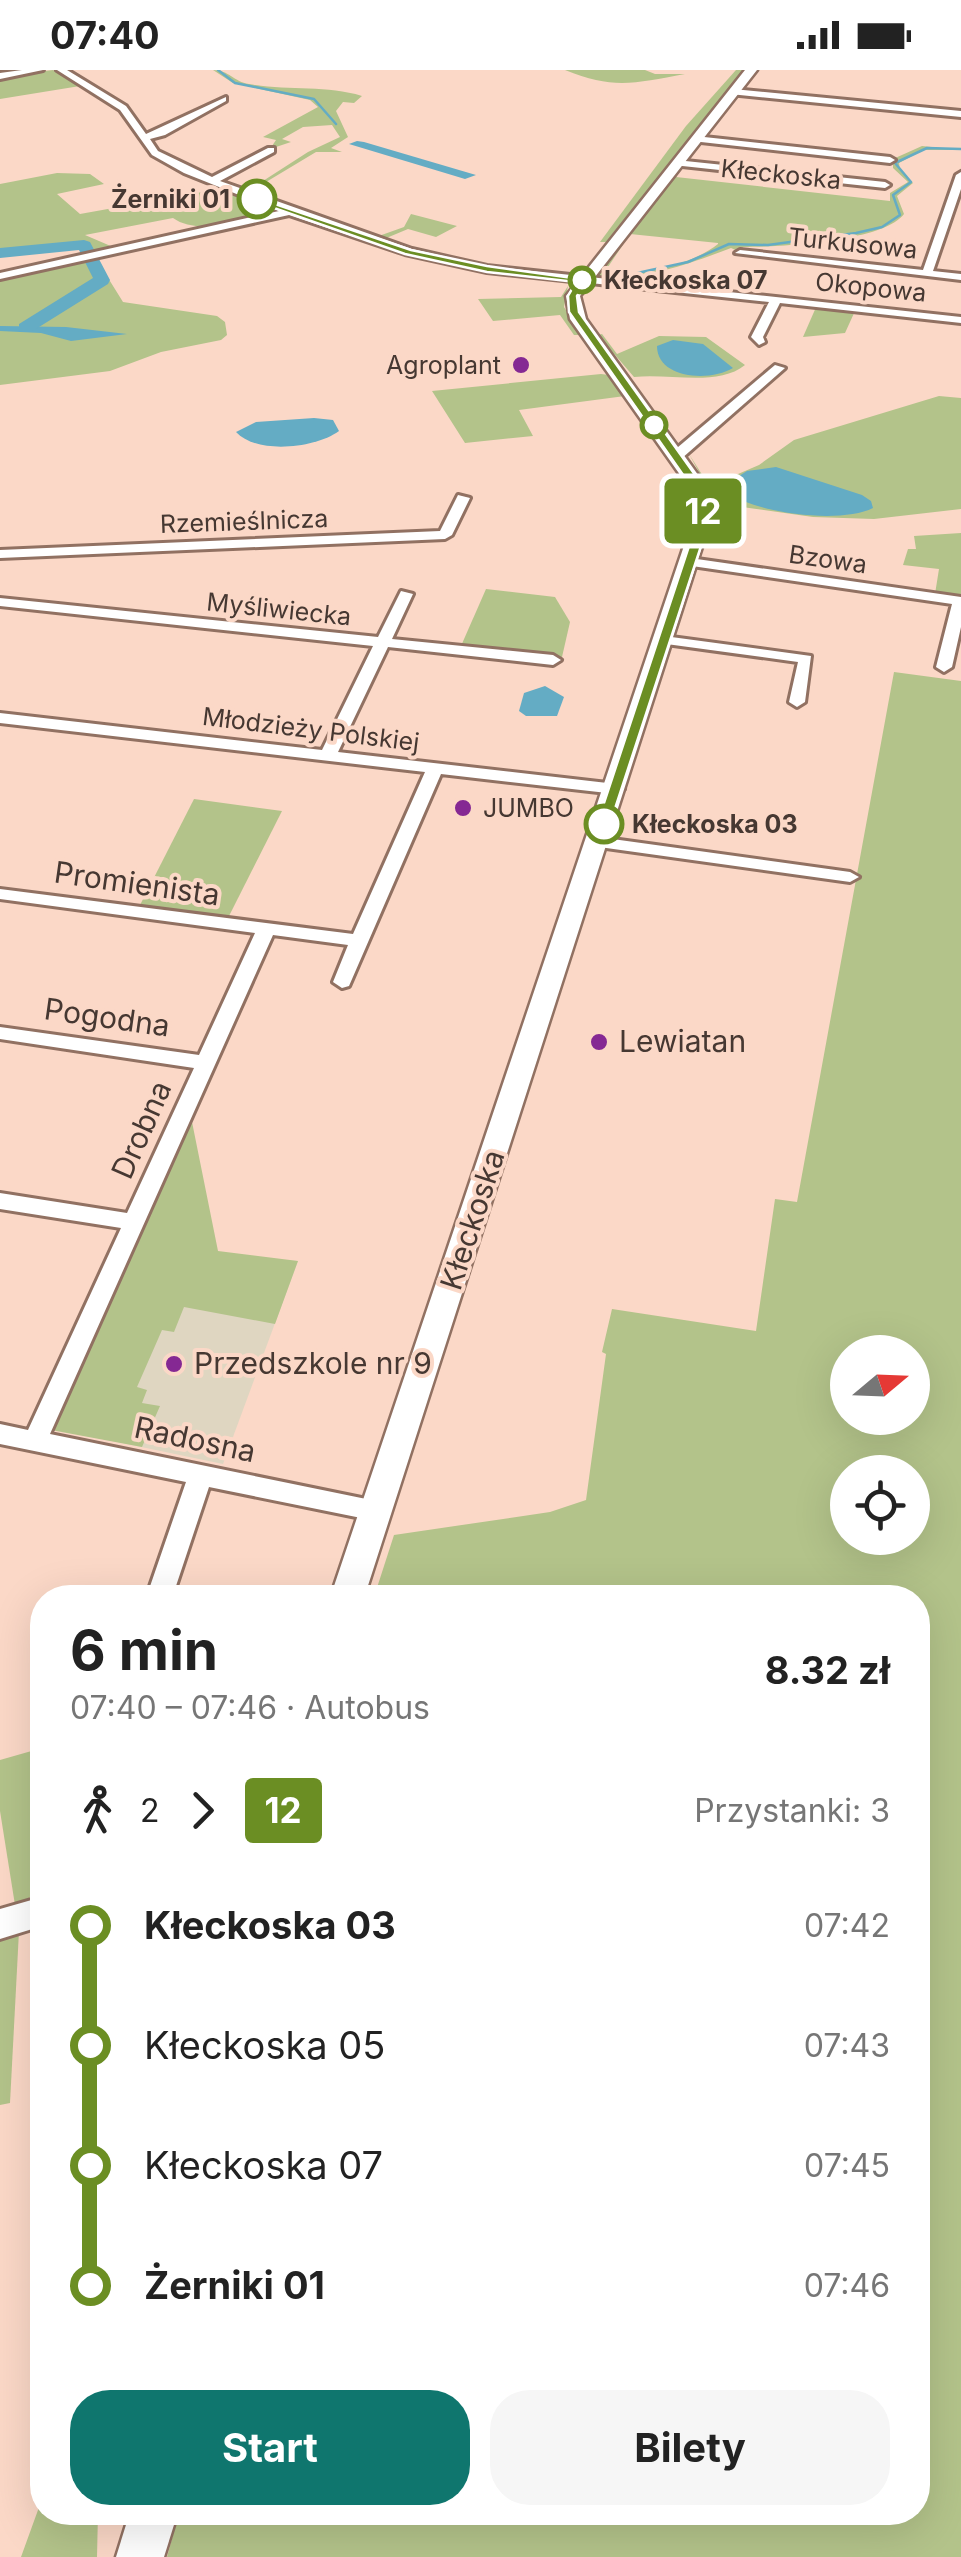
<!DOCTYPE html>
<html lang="pl">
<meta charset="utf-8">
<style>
:root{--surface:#fff;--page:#f6f6f6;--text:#222;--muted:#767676;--accent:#0f766e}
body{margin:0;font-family:Inter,sans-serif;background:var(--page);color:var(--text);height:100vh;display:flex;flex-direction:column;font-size:38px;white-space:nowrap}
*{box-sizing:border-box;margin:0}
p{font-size:32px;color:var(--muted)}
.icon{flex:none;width:55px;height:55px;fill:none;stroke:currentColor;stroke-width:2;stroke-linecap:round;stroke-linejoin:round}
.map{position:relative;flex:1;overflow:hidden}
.sheet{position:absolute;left:30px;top:1515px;width:900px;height:940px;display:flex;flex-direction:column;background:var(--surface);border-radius:40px;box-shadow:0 10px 40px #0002}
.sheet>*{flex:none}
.badge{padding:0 20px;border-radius:8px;font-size:35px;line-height:65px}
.needle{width:65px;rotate:71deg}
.tools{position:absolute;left:830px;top:1265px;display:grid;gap:20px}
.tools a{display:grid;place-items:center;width:100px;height:100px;border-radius:50%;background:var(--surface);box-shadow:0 10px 40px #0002;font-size:50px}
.map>.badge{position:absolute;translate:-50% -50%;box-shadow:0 0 0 5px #fff}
.legs{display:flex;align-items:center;gap:15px;height:110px;padding:0 40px;font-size:32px}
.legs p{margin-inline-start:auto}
.overview{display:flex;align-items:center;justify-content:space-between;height:170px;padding:0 40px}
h1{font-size:55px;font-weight:700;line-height:75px}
.action{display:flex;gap:20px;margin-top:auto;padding:20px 40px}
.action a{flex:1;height:115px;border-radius:40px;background:var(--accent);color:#fff;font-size:40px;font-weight:700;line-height:115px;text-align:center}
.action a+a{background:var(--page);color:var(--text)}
ul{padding:0 40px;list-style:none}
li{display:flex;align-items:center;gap:35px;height:120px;font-size:38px}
li i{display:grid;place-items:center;width:15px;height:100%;margin:0 12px;background:currentColor}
li i::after{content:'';width:25px;height:25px;margin:-12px;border:8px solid;border-radius:50%;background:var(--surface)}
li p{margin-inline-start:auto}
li:first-child i{background:linear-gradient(#0000 50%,currentColor 0)}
li:last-child i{background:linear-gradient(currentColor 50%,#0000 0)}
.status{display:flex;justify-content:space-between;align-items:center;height:70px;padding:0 50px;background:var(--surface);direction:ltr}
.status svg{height:28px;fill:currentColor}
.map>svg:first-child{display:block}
.education{fill:#dfd6c1}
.green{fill:#b3c38a;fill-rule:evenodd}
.water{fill:#64acc4}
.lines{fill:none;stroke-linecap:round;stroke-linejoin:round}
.stream-far1{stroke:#64acc4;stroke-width:2.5}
.stream{stroke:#64acc4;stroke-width:4}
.river{fill:#64acc4;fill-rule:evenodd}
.minor-casing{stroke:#917162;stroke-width:6}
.major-casing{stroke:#917162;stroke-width:5}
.minor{fill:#fff;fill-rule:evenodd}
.major{fill:#fff;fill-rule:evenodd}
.line-1{fill:#6b8e23;stroke:#fff;stroke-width:2.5}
.stop-1-dot{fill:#fff;stroke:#6b8e23;stroke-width:5}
.poi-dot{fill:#852893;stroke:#fbd8c7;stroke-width:4}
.labels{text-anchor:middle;stroke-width:8;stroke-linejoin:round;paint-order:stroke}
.far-street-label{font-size:25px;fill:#463832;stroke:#fbd8c7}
.far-stop-label{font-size:25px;font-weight:bold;fill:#463832;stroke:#fbd8c7;text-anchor:start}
.far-poi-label{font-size:25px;fill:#463832;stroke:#fbd8c7;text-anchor:end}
.street-label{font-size:30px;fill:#463832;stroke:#fbd8c7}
.poi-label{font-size:30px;fill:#463832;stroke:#fbd8c7;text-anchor:start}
</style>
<div class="status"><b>07:40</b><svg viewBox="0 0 49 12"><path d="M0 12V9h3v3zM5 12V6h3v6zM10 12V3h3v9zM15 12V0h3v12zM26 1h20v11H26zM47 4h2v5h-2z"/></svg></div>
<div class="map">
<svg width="961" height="2487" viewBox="0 0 961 2487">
<rect width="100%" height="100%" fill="#fbd8c7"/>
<!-- education -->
<path class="education" d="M141,1182L298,1191L223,1394L98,1368Z"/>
<!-- green -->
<g class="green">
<path d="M53,0L80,16L0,29V7Z"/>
<path d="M213,0C229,0 234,12 249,14C287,21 326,15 362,26L354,33L343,32L336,41L348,67L331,78L342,82H316L251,121L376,167L404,157L411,144L457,156L436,167L408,159L384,169L399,174L396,175L246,122L308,82L340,67L332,55L303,57L282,69L291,72L270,79L276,70L263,67L318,37L310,30L233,13Z"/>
<path d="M565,0H645L655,4H685C635,13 614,20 565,0Z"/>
<path d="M736,0H745L606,172H600L686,56Z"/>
<path d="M922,76L961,80H923L899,93L900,100L913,113L897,126L904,144C883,172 778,177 743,177L740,182L731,178C691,193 642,212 594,207L683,94L676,107L890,131V123L908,112L893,98V89ZM630,164L718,173V174C692,195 638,207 604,203Z"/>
<path d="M57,103L90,104L104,114L57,124L80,144L219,119L281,141C252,149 199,167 173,148L85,165L113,177L205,159L88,186L82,176L0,184V114Z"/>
<path d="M95,187L123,232L217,246L225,252L227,265L221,270L161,282L110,301L0,315V208Z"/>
<path d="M568,216L564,237L581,265H574L560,245L493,251L478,229L561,227Z"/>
<path d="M817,235L855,241L845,263L803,267Z"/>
<path d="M602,264L617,284L659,266L706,267L745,295C718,317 670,303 634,307L598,265Z"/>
<path d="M601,304L609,305L625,326L519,340L533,366L465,373L432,321Z"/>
<path d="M939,326L961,328V439L874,449L813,447L721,434L717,456L713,455L710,422L689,384L720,433L725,426L724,410L759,395L794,370Z"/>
<path d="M961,463V528L935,524L939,499L903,495L908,479H916L914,466Z"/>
<path d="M486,519L555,527L570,552L562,587L461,576Z"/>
<path d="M894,602L961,611V2487H167L179,2443L918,2442V1528L374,1527L394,1465L550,1442L586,1430L606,1284L602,1282L612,1239L756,1261L775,1129L797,1132ZM848,1282H912V1348H848ZM848,1402H912V1468H848Z"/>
<path d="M194,729L282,741L228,848L139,837Z"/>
<path d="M191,1047L218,1181L298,1191L275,1254L184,1237L174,1262L162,1260L137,1317L147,1320L142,1333L160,1336L142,1377L51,1360Z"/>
<path d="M42,1678V1811L26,1832L15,1835L0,1741V1690Z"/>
<path d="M19,1861L10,2033L0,2035V1866Z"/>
<path d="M42,2429V2442L98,2443L97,2487H21Z"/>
</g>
<!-- water -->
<g class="water">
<path d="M357,71L364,72L476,105L465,109L349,74Z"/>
<path d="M0,256L66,257L127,264L71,271L41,263L0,261Z"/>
<path d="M673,270L703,274L733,298C710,312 657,309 657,276Z"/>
<path d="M314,348L333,350L339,361C316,378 257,385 236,362L256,352Z"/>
<path d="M776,397L862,425L871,431L873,438C841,454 758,444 729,423L728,413L747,401Z"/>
<path d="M545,616L564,627L557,646H526L519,641L524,623Z"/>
</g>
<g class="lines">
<!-- stream-far1 -->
<g class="stream-far1">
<path d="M218,0L235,13L314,29L336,54"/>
<path d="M599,207L614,208L688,192L729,174L768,175L856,163L882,157L900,145L893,125L911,112L895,93L927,78L961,79"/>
</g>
<!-- stream -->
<path class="stream" d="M607,208H616"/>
<!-- river -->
<path class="river" d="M84,170L90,172L110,210L108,214L31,262H19V254L93,208L79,180L0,188V178Z"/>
<!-- minor casing -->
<g class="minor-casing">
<g id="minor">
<path d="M22,0H43L0,9V3Z"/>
<path d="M57,0H67L126,36L146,64L226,27V31L165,65L150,69L158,81L212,107L268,78H274V82L220,111L412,179L487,196L961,247V253L780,233L763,267L765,272L759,275L751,267L769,232L487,202L405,184L289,145L0,209V203L279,141L184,103L152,85L120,40Z"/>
<path d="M733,19L961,41V47L730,24Z"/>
<path d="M695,66L890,87L895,90L890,93L692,71Z"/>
<path d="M676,90L885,112L890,115L885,118L673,95Z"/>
<path d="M961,102V119L933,201L961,204V210L735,183L740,180L923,200L956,105Z"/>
<path d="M775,295L785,298L681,389H671V383Z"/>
<path d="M458,425L470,428L452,465L445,469L0,488V480L440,461Z"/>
<path d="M690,488L961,527V557L952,597L944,602L936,597L952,534L685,495L683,492Z"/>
<path d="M401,521L413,524L392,569L553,585L561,590L553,595L388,577L338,682L616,714L624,719L616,724L441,704L349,916L342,918L333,912L348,875L273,865L50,1364L376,1431L385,1434L388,1441L385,1448L376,1451L209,1417L172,1528H146L186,1412L0,1374V1354L28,1360L121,1158L0,1139V1123L127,1143L194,998L0,969V957L199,985L255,863L0,829V819L353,864L425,702L0,653V643L322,680L373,576L0,536V528L378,567Z"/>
<path d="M664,566L811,586L805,632L797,637L789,632L798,592L659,573V567Z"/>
<path d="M598,767L850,802L859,807L850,812L592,776V768Z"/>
<path d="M42,1827V1856L0,1869V1839Z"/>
</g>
</g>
<!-- major casing -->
<g class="major-casing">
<g id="major">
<path d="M745,0H757L580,226L586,249L701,409L711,434V449L364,1528H330L693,449V434L683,409L570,249L566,226Z"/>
<path d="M130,2442H178L164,2487H116Z"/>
</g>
</g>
<!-- minor -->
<use href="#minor" class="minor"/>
<!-- major -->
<use href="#major" class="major"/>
</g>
<!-- line-1 -->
<path class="line-1" d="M254,127L411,180L487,196L587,210L577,226L579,242L698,409L709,438L705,464L609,757L597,754L693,464L697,438L686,409L569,242L568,226L576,212L487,202L405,184L254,131Z"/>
<!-- markers -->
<g class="stop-1-dot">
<circle cx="257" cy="129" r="18"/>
<circle cx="582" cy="210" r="12"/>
<circle cx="654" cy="355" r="12"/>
<circle cx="604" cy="754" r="18"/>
</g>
<g class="poi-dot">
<circle cx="521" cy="295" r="10"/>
<circle cx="463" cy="738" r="10"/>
<circle cx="599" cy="972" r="10"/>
<circle cx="174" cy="1294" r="10"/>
</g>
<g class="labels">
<!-- far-street labels -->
<g class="far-street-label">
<text transform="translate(781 104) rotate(6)" y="9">Kłeckoska</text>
<text transform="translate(853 173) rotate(6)" y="9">Turkusowa</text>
<text transform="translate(871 217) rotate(6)" y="9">Okopowa</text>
<text transform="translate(244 451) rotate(-2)" y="9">Rzemieślnicza</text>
<text transform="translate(828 489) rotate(8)" y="9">Bzowa</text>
<text transform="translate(279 539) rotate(6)" y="9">Myśliwiecka</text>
<text transform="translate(311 659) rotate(7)" y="9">Młodzieży Polskiej</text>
</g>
<!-- far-stop labels -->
<g class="far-stop-label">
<text x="230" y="138" text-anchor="end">Żerniki 01</text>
<text x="604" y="219">Kłeckoska 07</text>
<text x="632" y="763">Kłeckoska 03</text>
</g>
<!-- far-poi labels -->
<g class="far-poi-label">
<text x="501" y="304">Agroplant</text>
<text x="483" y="747" text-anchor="start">JUMBO</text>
</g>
<!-- street labels -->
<g class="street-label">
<text transform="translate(137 814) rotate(8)" y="10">Promienista</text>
<text transform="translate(107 948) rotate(8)" y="10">Pogodna</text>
<text transform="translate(142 1060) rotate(-66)" y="10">Drobna</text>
<text transform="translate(473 1150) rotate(-72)" y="10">Kłeckoska</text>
<text transform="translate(195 1370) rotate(12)" y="10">Radosna</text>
</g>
<!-- poi labels -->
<g class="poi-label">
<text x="619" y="982">Lewiatan</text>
<text x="194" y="1304">Przedszkole nr 9</text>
</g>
</g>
</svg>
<div class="tools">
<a><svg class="needle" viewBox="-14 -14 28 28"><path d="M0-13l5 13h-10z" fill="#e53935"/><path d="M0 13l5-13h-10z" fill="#767676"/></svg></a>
<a><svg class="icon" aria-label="locate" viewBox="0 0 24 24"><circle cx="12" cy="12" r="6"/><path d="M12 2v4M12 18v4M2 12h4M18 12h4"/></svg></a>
</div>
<b class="badge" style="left:703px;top:441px;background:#6b8e23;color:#fff">12</b>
<section class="sheet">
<div class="overview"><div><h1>6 min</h1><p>07:40 – 07:46 · Autobus</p></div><b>8.32 zł</b></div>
<div class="legs"><svg class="icon" aria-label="walk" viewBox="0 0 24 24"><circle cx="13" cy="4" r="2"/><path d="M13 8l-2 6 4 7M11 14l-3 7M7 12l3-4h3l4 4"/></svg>2<svg class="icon" aria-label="forward" viewBox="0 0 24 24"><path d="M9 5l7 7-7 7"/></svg><b class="badge" style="background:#6b8e23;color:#fff">12</b><p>Przystanki: 3</p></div>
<ul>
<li><i style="color:#6b8e23"></i><b>Kłeckoska 03</b><p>07:42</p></li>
<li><i style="color:#6b8e23"></i><span>Kłeckoska 05</span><p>07:43</p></li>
<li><i style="color:#6b8e23"></i><span>Kłeckoska 07</span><p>07:45</p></li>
<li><i style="color:#6b8e23"></i><b>Żerniki 01</b><p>07:46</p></li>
</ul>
<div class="action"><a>Start</a><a>Bilety</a></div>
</section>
</div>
